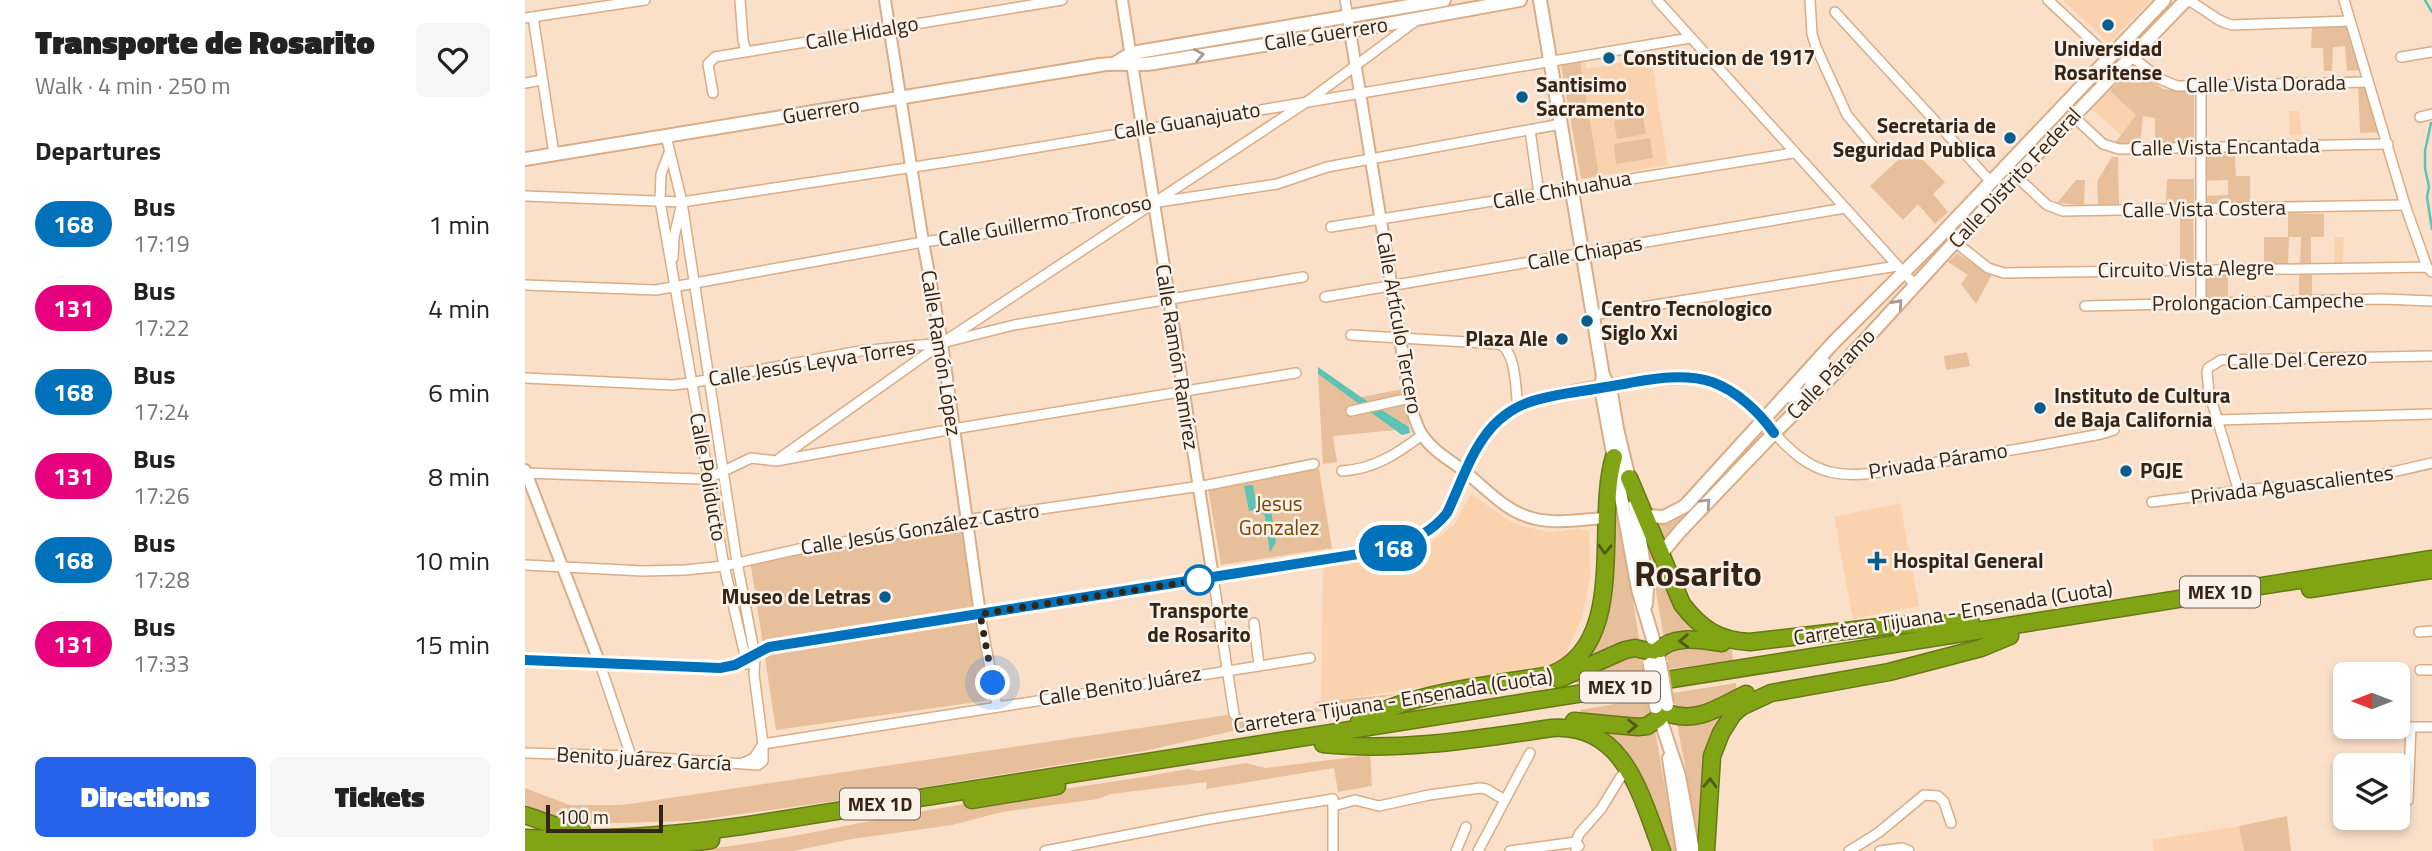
<!DOCTYPE html>
<meta charset="utf-8">
<style>
:root{--surface:#fff;--page:#f6f6f6;--text:#222;--muted:#767676;--accent:#2563eb}
body{margin:0;font-family:"Titillium Web",sans-serif;background:var(--page);color:var(--text);height:100vh;display:flex;flex-direction:column;font-size:26px;white-space:nowrap}
*{box-sizing:border-box;margin:0}
p{font-size:23px;color:var(--muted)}
.icon{flex:none;width:38px;height:38px;fill:none;stroke:currentColor;stroke-width:2;stroke-linecap:round;stroke-linejoin:round}
.map{position:relative;flex:1;overflow:hidden}
.sheet{display:flex;flex-direction:column;background:var(--surface);width:525px}
.sheet>*{flex:none}
.badge{padding:0 14px;border-radius:23px;font-size:24px;line-height:46px}
.needle{width:46px;rotate:270deg}
.fabs{position:absolute;left:1808px;top:662px;display:grid;gap:14px}
.fabs a{display:grid;place-items:center;width:77px;height:77px;border-radius:10px;background:var(--surface);box-shadow:0 4px 10px #0003;font-size:35px}
.scale{position:absolute;left:21px;bottom:18px;width:117px;box-sizing:border-box;padding-left:7px;border:4px solid #352516;border-top:0;font-size:19px;line-height:24px;white-space:nowrap;color:#352516;-webkit-text-stroke:5px #faf1e9;paint-order:stroke}
.you{position:absolute;width:35px;height:35px;margin:-18px;border:5px solid #fff;border-radius:50%;background:#1a73e8;box-shadow:0 0 0 10px #1a73e833}
.map>.badge{position:absolute;translate:-50% -50%;box-shadow:0 0 0 4px #fff}
h2{padding:0 35px;font-size:26px;line-height:63px}
.round{display:grid;place-items:center;flex:none;width:74px;height:74px;border-radius:10px;background:var(--page)}
.headline{display:flex;align-items:center;justify-content:space-between;height:119px;padding:0 35px}
h1{font-size:33px;font-weight:800;line-height:52px}
.action{display:flex;gap:14px;margin-top:auto;padding:14px 35px}
.action a{flex:1;height:80px;border-radius:10px;background:var(--accent);color:#fff;font-size:28px;font-weight:800;line-height:80px;text-align:center}
.action a+a{background:var(--page);color:var(--text)}
ul{padding:0;list-style:none}
li{display:flex;align-items:center;gap:21px;height:84px;padding:0 35px}
li div{flex:1}
li b{display:block;font-size:26px}
li em{font-style:normal}
li .badge{min-width:77px;font-weight:700;text-align:center}
main{display:flex;flex:1;min-height:0}
.map>svg:first-child{display:block}
.built{fill:#fad2ae}
.green{fill:#e8bf9b}
.water{fill:#5dc3b5}
.lines{fill:none;stroke-linecap:round;stroke-linejoin:round}
.stream{stroke:#5dc3b5;stroke-width:2.5}
.minor-casing{stroke:#d8ad87;stroke-width:12}
.tertiary-casing{stroke:#d8ad87;stroke-width:14}
.secondary-casing{stroke:#d8ad87;stroke-width:16}
.motorway-casing{stroke:#667815;stroke-width:19}
.minor{stroke:#fff;stroke-width:9}
.tertiary{stroke:#fff;stroke-width:10}
.secondary{stroke:#fff;stroke-width:12}
.motorway{stroke:#81a414;stroke-width:16}
.secondary-bridge-casing{stroke:#d8ad87;stroke-width:16;stroke-linecap:butt}
.secondary-bridge{stroke:#fff;stroke-width:12}
.oneway{stroke:#a49d96}
.oneway2{stroke:#535815}
.line-casing{stroke:#fff;stroke-width:16}
.line{stroke:#0072bc;stroke-width:10}
.walk{stroke:#352516;stroke-width:7;stroke-dasharray:0 12.6}
.poi-dot{fill:#095c8e;stroke:#faf1e9;stroke-width:2.5}
.stop-dot{fill:#fff;stroke:#0072bc;stroke-width:3.5}
.labels{text-anchor:middle;stroke-width:5;stroke-linejoin:round;paint-order:stroke}
.shield{fill:#faf1e9;stroke:#706255;stroke-width:2}
.shield-label{font-size:19px;font-weight:bold;fill:#352516}
.street-label{font-size:21px;fill:#352516;stroke:#faf1e9}
.poi-label{font-size:21px;font-weight:bold;fill:#352516;stroke:#faf1e9;text-anchor:start}
.park-label{font-size:21px;fill:#7b4600;stroke:#faf1e9}
.stop-label{font-size:21px;font-weight:bold;fill:#352516;stroke:#faf1e9}
.town-label{font-size:35px;font-weight:bold;fill:#352516;stroke:#faf1e9}
</style>
<main>
<section class="sheet">
<div class="headline"><div><h1>Transporte de Rosarito</h1><p>Walk · 4 min · 250 m</p></div><a class="round"><svg class="icon" aria-label="heart" viewBox="0 0 24 24"><path d="M12 20l-8-8c-3-5 5-10 8-4 3-6 11-1 8 4z"/></svg></a></div>
<h2>Departures</h2>
<ul>
<li><span class="badge" style="background:#0072bc;color:#fff">168</span><div><b>Bus</b><p>17:19</p></div><em>1 min</em></li>
<li><span class="badge" style="background:#e6007e;color:#fff">131</span><div><b>Bus</b><p>17:22</p></div><em>4 min</em></li>
<li><span class="badge" style="background:#0072bc;color:#fff">168</span><div><b>Bus</b><p>17:24</p></div><em>6 min</em></li>
<li><span class="badge" style="background:#e6007e;color:#fff">131</span><div><b>Bus</b><p>17:26</p></div><em>8 min</em></li>
<li><span class="badge" style="background:#0072bc;color:#fff">168</span><div><b>Bus</b><p>17:28</p></div><em>10 min</em></li>
<li><span class="badge" style="background:#e6007e;color:#fff">131</span><div><b>Bus</b><p>17:33</p></div><em>15 min</em></li>
</ul>
<div class="action"><a>Directions</a><a>Tickets</a></div>
</section>
<div class="map">
<svg width="1907" height="851" viewBox="0 0 1907 851">
<rect width="100%" height="100%" fill="#fbe0c9"/>
<!-- built -->
<g class="built">
<path d="M1538,0H1626L1584,43Z"/>
<path d="M1126,57L1143,165L1056,179L1036,65L1060,61L1061,69Z"/>
<path d="M1585,91L1611,115L1596,135L1567,109Z"/>
<path d="M1764,111H1774L1777,135H1765Z"/>
<path d="M1810,237H1819L1818,263H1809Z"/>
<path d="M946,494L983,520L994,525L1023,532L1054,529L1064,531L1065,578L1057,617L1041,655L1018,670L796,702L798,567L897,550L929,525Z"/>
<path d="M1375,503L1394,606L1328,619L1309,517Z"/>
<path d="M1714,826L1719,851H1629L1627,840Z"/>
</g>
<!-- green -->
<g class="green">
<path d="M1823,26L1836,70L1822,71L1820,46L1808,47L1807,71H1799L1798,48H1786L1787,27Z"/>
<path d="M1055,61L1074,176L1056,179L1036,65Z"/>
<path d="M1607,68L1638,89L1669,91V141L1630,143V118L1618,116L1615,144L1590,143L1611,115L1585,91Z"/>
<path d="M1833,84H1842L1858,132L1835,133Z"/>
<path d="M1118,116L1121,134L1092,139L1089,121Z"/>
<path d="M1125,138L1128,158L1091,164L1089,144Z"/>
<path d="M1386,148L1420,182L1408,194L1423,212L1410,224L1393,204L1378,220L1345,186Z"/>
<path d="M1710,154L1711,176H1725V203L1678,204V196L1703,195V180L1678,181V155Z"/>
<path d="M1587,157H1593L1594,204L1573,205L1572,181Z"/>
<path d="M1642,179H1669V203H1641Z"/>
<path d="M1551,180H1560L1559,205L1532,203Z"/>
<path d="M1763,213L1799,214V237H1786V263H1775L1776,237H1764L1763,264L1739,265V237H1763Z"/>
<path d="M1655,215H1668L1669,263H1655Z"/>
<path d="M1432,253L1466,276L1451,304L1436,284L1443,275L1423,262Z"/>
<path d="M1678,273H1703V299L1678,298Z"/>
<path d="M1787,273V298H1774V274Z"/>
<path d="M1442,352L1445,366L1421,370L1419,356Z"/>
<path d="M793,374L871,430L808,436L812,462L798,464Z"/>
<path d="M878,389L884,427L836,397Z"/>
<path d="M1232,434L1235,437L1168,510L1166,509L1183,486Z"/>
<path d="M794,469L807,548L696,565L683,488Z"/>
<path d="M1089,477L1115,645L1058,662L1069,647L1082,612Z"/>
<path d="M1118,515L1178,633L1139,639Z"/>
<path d="M1158,516L1160,519L1139,544L1131,524L1145,523Z"/>
<path d="M438,524L466,700L251,730L225,560Z"/>
<path d="M1182,645L1207,649L1208,661L1144,669L1142,655L1150,647Z"/>
<path d="M1105,655L1118,660L1121,674L1052,685L1050,677Z"/>
<path d="M1211,683L1212,693L1178,709H1151L1148,693Z"/>
<path d="M872,694L619,751L339,797L166,821L55,824L40,822L0,804V788L45,805H97L716,713L720,720L793,707L790,702Z"/>
<path d="M1124,698L1127,713L1119,720L1056,718L1055,710Z"/>
<path d="M1219,698L1179,758L1176,851L1152,724H1166Z"/>
<path d="M1058,724L1130,730L1151,851H1140L1108,773Z"/>
<path d="M845,755L847,786L813,792L809,768L681,789L682,782L586,794L573,799L477,812L427,825L327,839L268,851H161C243,844 324,824 404,810C490,795 577,785 663,769L672,771L721,763L740,768Z"/>
<path d="M1762,816L1766,851H1719L1714,826Z"/>
</g>
<!-- water -->
<g class="water">
<path d="M793,367L836,397L884,427L885,433L877,435L793,374Z"/>
<path d="M728,485L732,507L745,504L751,542L745,553L740,516L734,509L724,511L719,486Z"/>
</g>
<g class="lines">
<!-- stream -->
<g class="stream">
<path d="M1900,0L1907,12"/>
<path d="M1906,123L1900,151V168L1904,187L1902,197L1907,229"/>
</g>
<!-- minor casing -->
<g class="minor-casing">
<g id="minor">
<path d="M215,0L218,40L221,51"/>
<path d="M820,0L823,17"/>
<path d="M1132,0L1390,285"/>
<path d="M1285,0L1287,34L1291,47L1322,115L1351,150"/>
<path d="M1523,0L1585,58"/>
<path d="M1662,0C1679,7 1689,21 1707,25L1825,21"/>
<path d="M1819,0L1880,205L1902,267"/>
<path d="M1310,12L1466,182"/>
<path d="M8,17L29,154"/>
<path d="M0,18L120,0"/>
<path d="M1606,56L1635,79L1652,86L1843,82"/>
<path d="M1876,57L1907,52"/>
<path d="M0,83L17,80"/>
<path d="M1676,87V304"/>
<path d="M188,93L183,64L190,57L537,0"/>
<path d="M1548,116L1578,144L1594,149L1863,144"/>
<path d="M1895,117L1907,114"/>
<path d="M1005,130L1014,194"/>
<path d="M144,153L136,174L135,201L199,566L222,664"/>
<path d="M1491,176L1522,205L1538,211L1880,205"/>
<path d="M0,196L157,202L455,157L1165,38"/>
<path d="M806,227L1268,153"/>
<path d="M1429,241L1463,268L1479,273L1843,268L1902,267L1907,272"/>
<path d="M148,258L149,237L156,207"/>
<path d="M0,285L131,290L398,242L451,235L627,203L752,184L802,167L1036,124"/>
<path d="M800,297L1320,208"/>
<path d="M1560,306L1857,299L1907,301"/>
<path d="M1068,315L1372,266"/>
<path d="M826,335L975,344C992,354 990,389 993,407"/>
<path d="M0,378L147,385L165,383L335,351L417,343L489,325L778,277"/>
<path d="M826,411L885,398"/>
<path d="M1692,420L1907,414"/>
<path d="M1249,433C1265,450 1281,466 1305,472C1336,479 1370,469 1401,464C1460,455 1518,445 1576,434L1589,430"/>
<path d="M255,458L417,343L783,101L892,20"/>
<path d="M817,471C849,469 872,454 897,435"/>
<path d="M0,473L175,479L184,478L226,458L251,461L428,429L771,373"/>
<path d="M1714,492L1684,392L1682,373L1683,368L1696,360L1907,356"/>
<path d="M1627,502L1730,489L1828,481L1907,463"/>
<path d="M0,565L118,571L160,570L199,566L274,549L395,530L440,520L683,485L789,464"/>
<path d="M688,577L709,714"/>
<path d="M455,614L472,706"/>
<path d="M729,623L734,665"/>
<path d="M1894,632L1907,631"/>
<path d="M75,664L106,756"/>
<path d="M1895,670H1907"/>
<path d="M0,753L106,756L233,765L238,761V744L229,674L230,656L212,562L157,202L141,136"/>
<path d="M218,763L229,758L238,744L785,658"/>
<path d="M980,800L1005,753"/>
<path d="M1883,800L1886,727H1907"/>
<path d="M808,806L830,800L854,806L904,795L955,788L961,789L980,800L953,851"/>
<path d="M520,851L685,819L808,799V851"/>
<path d="M931,851L941,827"/>
<path d="M985,851L1051,842L1054,846"/>
<path d="M1051,851V842L1054,834L1076,809L1095,778L1103,769"/>
<path d="M1324,851L1353,833L1399,795L1413,796L1419,802L1426,823"/>
<path d="M1355,851L1377,848L1384,851"/>
</g>
</g>
<!-- tertiary casing -->
<g class="tertiary-casing">
<g id="tertiary">
<path d="M360,0L398,242L417,343L455,614"/>
<path d="M597,0L688,577"/>
<path d="M824,25L886,406C889,416 891,427 898,436C908,451 925,460 939,471C961,488 981,513 1011,519C1033,524 1058,519 1081,518"/>
<path d="M0,470L75,664"/>
<path d="M0,660L195,668L210,665L244,647L865,549C887,541 906,532 922,513C937,482 948,443 974,420C982,413 991,407 1001,403C1037,390 1152,371 1187,382C1212,391 1234,412 1249,433"/>
</g>
</g>
<!-- secondary casing -->
<g class="secondary-casing">
<g id="secondary">
<path d="M1015,0L1078,376L1076,388L1113,589L1134,659"/>
<path d="M592,62L605,54L613,52L919,0"/>
<path d="M0,159L575,65C594,62 611,66 629,63L825,31L995,0"/>
<path d="M1078,376L1085,387L1092,429L1106,487"/>
<path d="M1260,396L1290,394L1286,383L1299,363"/>
<path d="M1110,504L1122,588L1121,604"/>
<path d="M1121,516L1139,517L1160,506L1308,343L1407,244L1639,0"/>
<path d="M1136,554L1156,530L1249,433L1311,372L1479,188L1661,0"/>
<path d="M1132,709L1154,776L1168,851"/>
<path d="M1144,758L1158,851"/>
</g>
</g>
<!-- motorway casing -->
<g class="motorway-casing">
<g id="motorway">
<path d="M1104,478L1157,604C1175,628 1194,641 1225,642L1372,625L1446,623"/>
<path d="M1785,589L1907,570"/>
<path d="M1132,651C1149,634 1175,640 1197,643"/>
<path d="M1034,679L1100,650L1110,648L1123,651"/>
<path d="M1142,713C1172,724 1194,707 1221,694"/>
<path d="M1049,721L1113,727L1122,726L1134,718"/>
<path d="M834,722C891,691 962,686 1025,675C1105,645 1069,523 1089,457"/>
<path d="M798,744C875,752 952,739 1027,728C1100,723 1116,797 1137,851"/>
<path d="M447,800L532,786"/>
<path d="M0,815L31,826L57,831"/>
<path d="M0,838C72,841 145,836 217,826L1907,559"/>
<path d="M0,849C62,851 125,849 186,840"/>
<path d="M1181,851L1187,756L1196,733L1208,714L1216,707L1246,693L1364,672L1456,648L1485,636"/>
</g>
</g>
<!-- minor -->
<use href="#minor" class="minor"/>
<!-- tertiary -->
<use href="#tertiary" class="tertiary"/>
<!-- secondary -->
<use href="#secondary" class="secondary"/>
<!-- motorway -->
<use href="#motorway" class="motorway"/>
<!-- secondary-bridge casing -->
<g class="secondary-bridge-casing">
<g id="secondary-bridge">
<path d="M1135,663L1142,705"/>
<path d="M1125,664L1131,707"/>
</g>
</g>
<!-- secondary-bridge -->
<use href="#secondary-bridge" class="secondary-bridge"/>
</g>
<!-- one-way arrows -->
<defs><path id="oneway-chevron" d="M-2-3.5L2.5 0L-2 3.5" fill="none" stroke-width="1.6" stroke-linecap="round" stroke-linejoin="round" transform="scale(1.75)"/></defs>
<g class="oneway">
<use href="#oneway-chevron" transform="translate(674 55) rotate(-10)"/>
<use href="#oneway-chevron" transform="translate(1373 304) rotate(-48)"/>
<use href="#oneway-chevron" transform="translate(1181 503) rotate(-47)"/>
</g>
<g class="oneway2">
<use href="#oneway-chevron" transform="translate(1080 549) rotate(92)"/>
<use href="#oneway-chevron" transform="translate(1159 641) rotate(178)"/>
<use href="#oneway-chevron" transform="translate(1107 726) rotate(-1)"/>
<use href="#oneway-chevron" transform="translate(1185 783) rotate(-88)"/>
</g>
<g class="lines">
<!-- line casing -->
<g class="line-casing">
<path id="line" d="M0,660L195,668L210,665L244,647L865,549C887,541 907,532 922,513C937,482 948,443 974,420C982,413 991,407 1002,403C1026,394 1055,392 1081,387C1114,382 1153,371 1187,382C1212,391 1234,412 1249,433"/>
</g>
<!-- line -->
<use href="#line" class="line"/>
<!-- walk -->
<path class="walk" d="M468,683L455,614L674,580"/>
</g>
<!-- markers -->
<g class="poi-dot">
<circle cx="1583" cy="25" r="7"/>
<circle cx="1084" cy="58" r="7"/>
<circle cx="997" cy="97" r="7"/>
<circle cx="1485" cy="138" r="7"/>
<circle cx="1062" cy="321" r="7"/>
<circle cx="1037" cy="339" r="7"/>
<circle cx="1515" cy="408" r="7"/>
<circle cx="1601" cy="471" r="7"/>
<path d="M1348.5 550.5h7v7h7v7h-7v7h-7v-7h-7v-7h7z"/>
<circle cx="360" cy="597" r="7"/>
</g>
<circle class="stop-dot" cx="674" cy="580" r="14"/>
<g class="labels">
<!-- shield labels -->
<g class="shield">
<rect x="1655" y="576.5" width="80" height="31" rx="5"/>
<rect x="1055" y="671.5" width="80" height="31" rx="5"/>
<rect x="315" y="788.5" width="80" height="31" rx="5"/>
</g>
<g class="shield-label">
<text x="1695" y="599">MEX 1D</text>
<text x="1095" y="694">MEX 1D</text>
<text x="355" y="811">MEX 1D</text>
</g>
<!-- street labels -->
<g class="street-label">
<text transform="translate(337 33) rotate(-10)" y="7">Calle Hidalgo</text>
<text transform="translate(801 34) rotate(-9)" y="7">Calle Guerrero</text>
<text transform="translate(1741 84) rotate(-1)" y="7">Calle Vista Dorada</text>
<text transform="translate(296 111) rotate(-9)" y="7">Guerrero</text>
<text transform="translate(662 121) rotate(-9)" y="7">Calle Guanajuato</text>
<text transform="translate(1700 147) rotate(-1)" y="7">Calle Vista Encantada</text>
<text transform="translate(1490 178) rotate(-47)" y="7">Calle Distrito Federal</text>
<text transform="translate(1037 190) rotate(-10)" y="7">Calle Chihuahua</text>
<text transform="translate(1679 209) rotate(-1)" y="7">Calle Vista Costera</text>
<text transform="translate(520 221) rotate(-10)" y="7">Calle Guillermo Troncoso</text>
<text transform="translate(1060 253) rotate(-10)" y="7">Calle Chiapas</text>
<text transform="translate(1661 269) rotate(-1)" y="7">Circuito Vista Alegre</text>
<text transform="translate(1733 302) rotate(-1)" y="7">Prolongacion Campeche</text>
<text transform="translate(874 323) rotate(80)" y="7">Calle Artículo Tercero</text>
<text transform="translate(416 353) rotate(81)" y="7">Calle Ramón López</text>
<text transform="translate(652 357) rotate(81)" y="7">Calle Ramón Ramírez</text>
<text transform="translate(1772 360) rotate(-2)" y="7">Calle Del Cerezo</text>
<text transform="translate(287 363) rotate(-9)" y="7">Calle Jesús Leyva Torres</text>
<text transform="translate(1306 374) rotate(-46)" y="7">Calle Páramo</text>
<text transform="translate(1413 461) rotate(-9)" y="7">Privada Páramo</text>
<text transform="translate(183 477) rotate(80)" y="7">Calle Poliducto</text>
<text transform="translate(1767 485) rotate(-7)" y="7">Privada Aguascalientes</text>
<text transform="translate(395 529) rotate(-9)" y="7">Calle Jesús González Castro</text>
<text transform="translate(1428 613) rotate(-9)" y="7">Carretera Tijuana - Ensenada (Cuota)</text>
<text transform="translate(595 686) rotate(-9)" y="7">Calle Benito Juárez</text>
<text transform="translate(868 701) rotate(-9)" y="7">Carretera Tijuana - Ensenada (Cuota)</text>
<text transform="translate(119 759) rotate(3)" y="7">Benito juárez García</text>
</g>
<!-- poi labels -->
<g class="poi-label">
<text x="1583" y="56" text-anchor="middle">Universidad<tspan x="1583" dy="24">Rosaritense</tspan></text>
<text x="1098" y="65">Constitucion de 1917</text>
<text x="1011" y="92">Santisimo<tspan x="1011" dy="24">Sacramento</tspan></text>
<text x="1471" y="133" text-anchor="end">Secretaria de<tspan x="1471" dy="24">Seguridad Publica</tspan></text>
<text x="1076" y="316">Centro Tecnologico<tspan x="1076" dy="24">Siglo Xxi</tspan></text>
<text x="1023" y="346" text-anchor="end">Plaza Ale</text>
<text x="1529" y="403">Instituto de Cultura<tspan x="1529" dy="24">de Baja California</tspan></text>
<text x="1615" y="478">PGJE</text>
<text x="1368" y="568">Hospital General</text>
<text x="346" y="604" text-anchor="end">Museo de Letras</text>
</g>
<!-- park labels -->
<g class="park-label">
<text x="754" y="511">Jesus<tspan x="754" dy="24">Gonzalez</tspan></text>
</g>
<!-- stop labels -->
<g class="stop-label">
<text x="674" y="618">Transporte<tspan x="674" dy="24">de Rosarito</tspan></text>
</g>
<!-- town labels -->
<g class="town-label">
<text x="1173" y="586">Rosarito</text>
</g>
</g>
</svg>
<div class="fabs">
<a><svg class="needle" viewBox="-14 -14 28 28"><path d="M0-13l5 13h-10z" fill="#e53935"/><path d="M0 13l5-13h-10z" fill="#767676"/></svg></a>
<a><svg class="icon" aria-label="layers" viewBox="0 0 24 24"><path d="M12 4l9 5-9 5-9-5zM3 14l9 5 9-5"/></svg></a>
</div>
<div class="scale">100 m</div>
<div class="you" style="left:468px;top:683px"></div>
<b class="badge" style="left:868px;top:548px;background:#0072bc;color:#fff">168</b>
</div>
</main>
